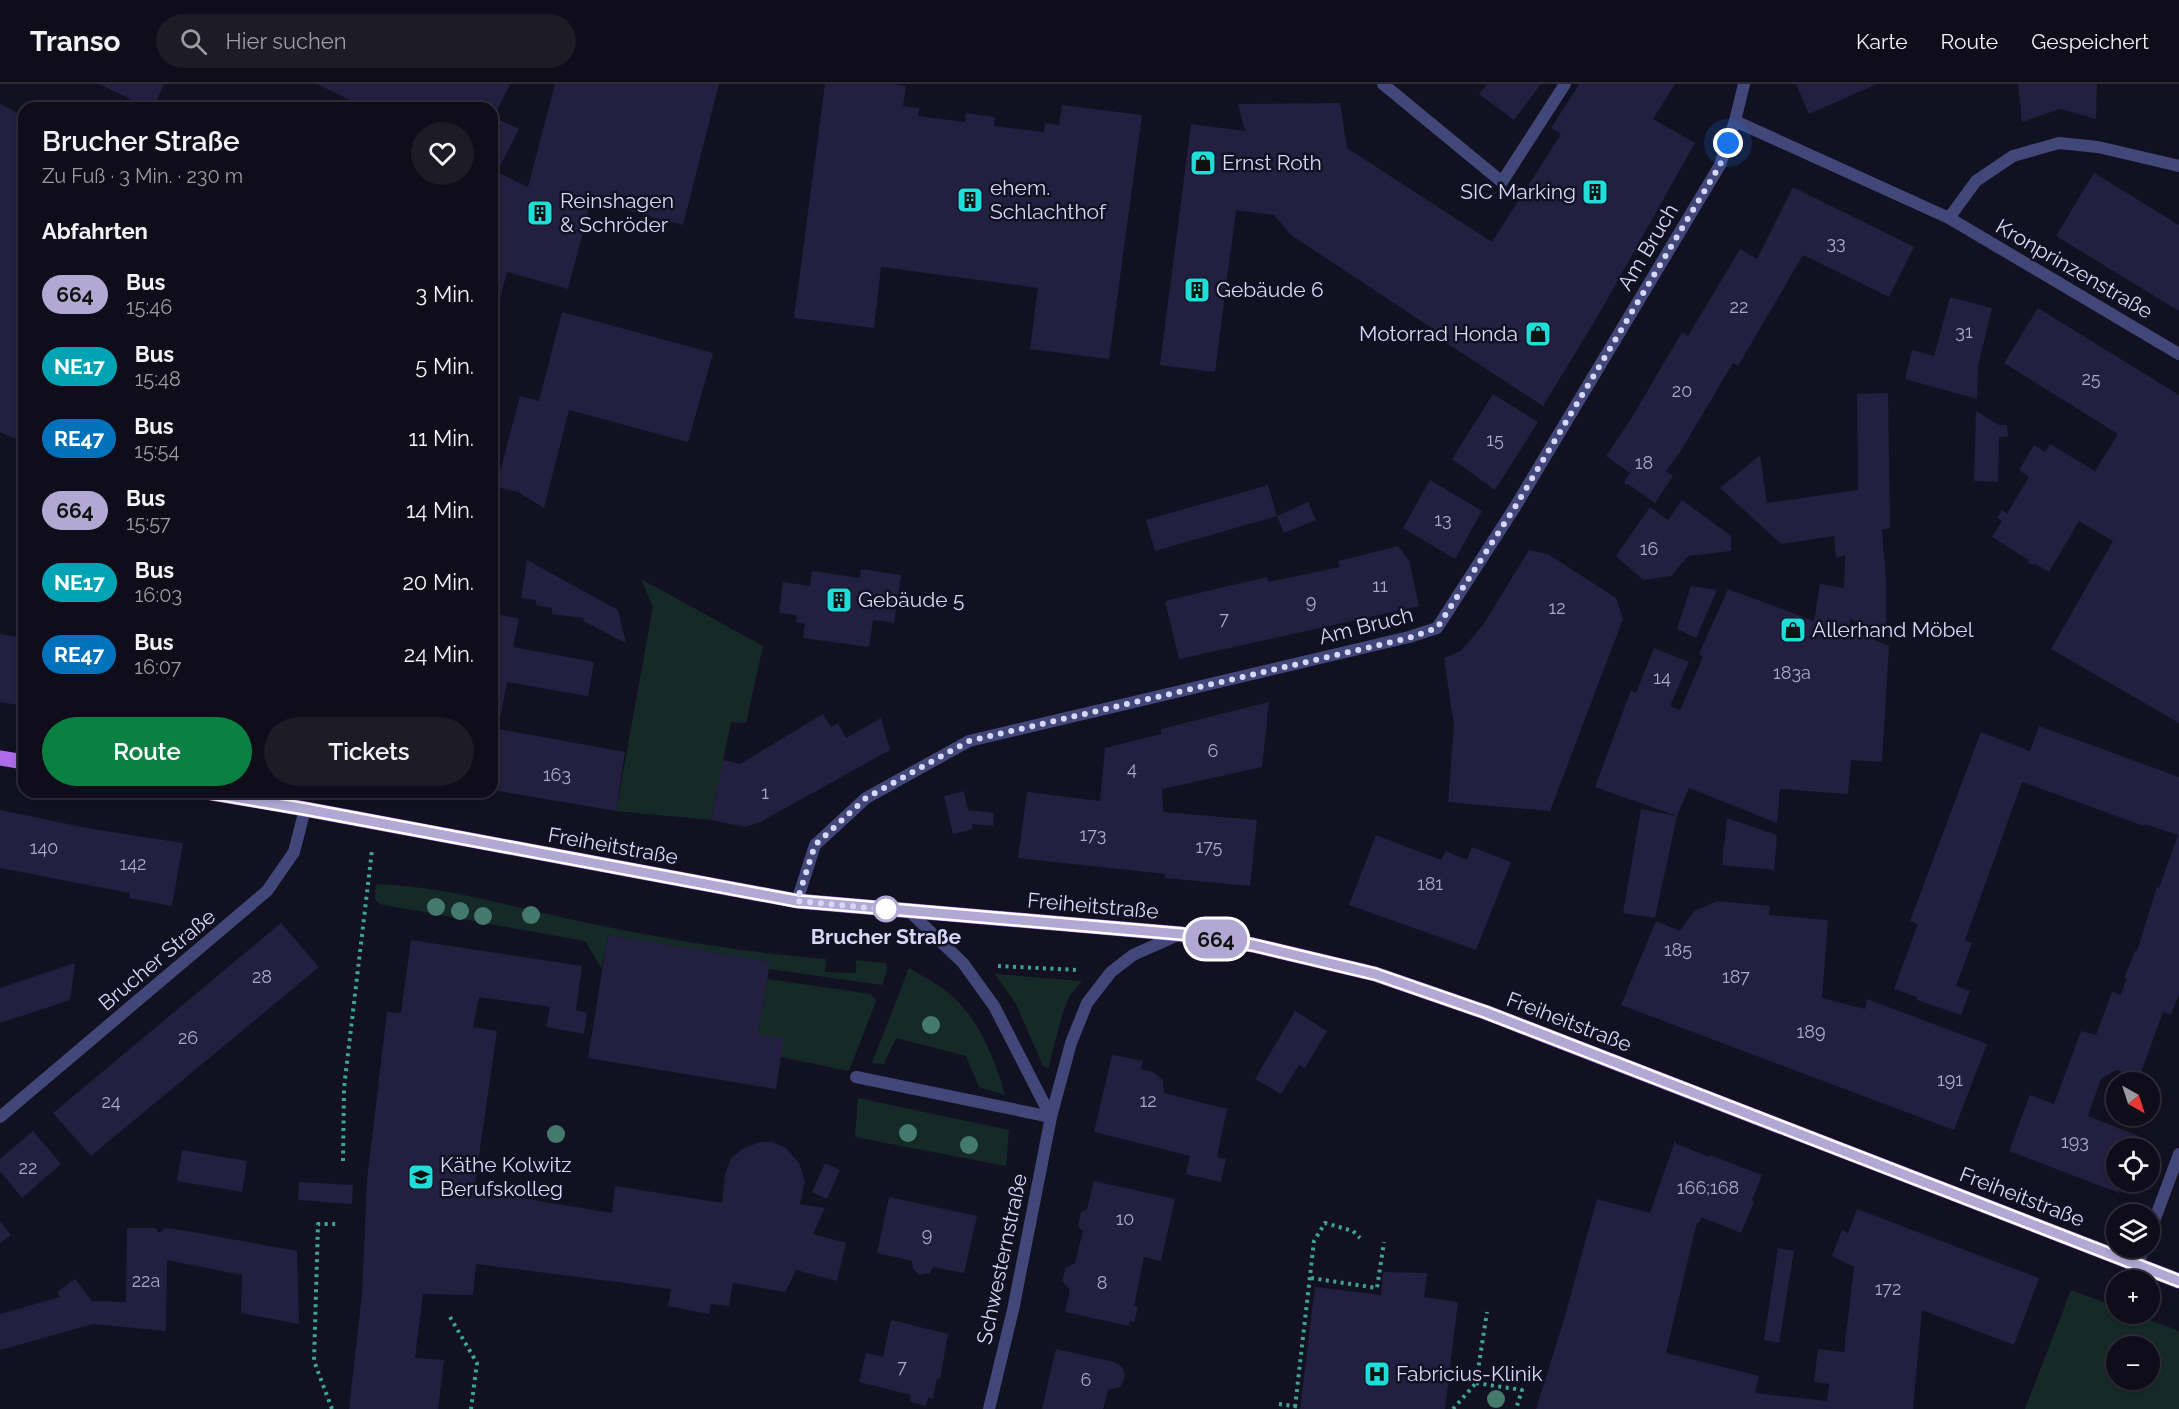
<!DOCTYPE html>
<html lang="de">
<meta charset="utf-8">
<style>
:root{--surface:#0e0d19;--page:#1c1b26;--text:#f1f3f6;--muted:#9b9ca2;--line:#2e2d38;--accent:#0b8043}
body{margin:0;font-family:Raleway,sans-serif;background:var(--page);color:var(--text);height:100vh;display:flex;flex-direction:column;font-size:22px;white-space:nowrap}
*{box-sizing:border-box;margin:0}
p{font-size:20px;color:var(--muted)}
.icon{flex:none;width:33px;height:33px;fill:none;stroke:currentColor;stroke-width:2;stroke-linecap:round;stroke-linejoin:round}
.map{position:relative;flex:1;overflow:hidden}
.details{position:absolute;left:18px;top:18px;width:480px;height:696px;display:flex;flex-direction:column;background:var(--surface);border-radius:18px;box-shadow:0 3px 9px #0003,0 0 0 2px var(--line)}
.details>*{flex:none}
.badge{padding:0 12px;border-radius:20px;font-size:21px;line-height:39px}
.needle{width:39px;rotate:141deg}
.controls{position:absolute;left:2106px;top:988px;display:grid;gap:12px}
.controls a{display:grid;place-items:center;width:54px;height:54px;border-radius:50%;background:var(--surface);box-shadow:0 3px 9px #0003,0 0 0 2px var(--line);font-size:30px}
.you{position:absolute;width:30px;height:30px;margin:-15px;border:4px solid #fff;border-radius:50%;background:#1a73e8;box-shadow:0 0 0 9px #1a73e833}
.map>.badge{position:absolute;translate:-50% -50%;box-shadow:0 0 0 3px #fff}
h2{padding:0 24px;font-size:22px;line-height:54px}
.round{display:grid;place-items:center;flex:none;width:63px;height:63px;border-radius:32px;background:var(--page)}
.summary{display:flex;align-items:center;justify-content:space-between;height:102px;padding:0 24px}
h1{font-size:28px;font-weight:600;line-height:45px}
.action{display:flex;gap:12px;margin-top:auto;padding:12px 24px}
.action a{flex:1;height:69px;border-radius:36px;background:var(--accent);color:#fff;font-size:24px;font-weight:600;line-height:69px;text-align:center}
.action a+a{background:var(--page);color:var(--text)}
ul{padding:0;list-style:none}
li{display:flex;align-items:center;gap:18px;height:72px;padding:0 24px}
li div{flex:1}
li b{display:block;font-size:22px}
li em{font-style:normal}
li .badge{min-width:66px;font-weight:700;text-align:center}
header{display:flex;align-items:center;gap:36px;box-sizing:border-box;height:84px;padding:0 30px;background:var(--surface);border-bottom:2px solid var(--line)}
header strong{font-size:28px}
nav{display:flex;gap:33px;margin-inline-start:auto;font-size:21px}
.search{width:420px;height:54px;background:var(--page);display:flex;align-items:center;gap:15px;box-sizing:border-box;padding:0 21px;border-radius:33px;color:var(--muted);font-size:22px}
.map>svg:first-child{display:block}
.green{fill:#152a27;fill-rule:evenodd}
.building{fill:#221f40}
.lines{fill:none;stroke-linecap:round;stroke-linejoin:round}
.path{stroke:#3fa593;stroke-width:4;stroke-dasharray:3 4.5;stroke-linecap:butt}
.lane{stroke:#42477a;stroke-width:12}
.street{stroke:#42477a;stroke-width:12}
.primary{stroke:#ad6dea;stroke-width:15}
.tree{fill:#447a6d}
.line-casing{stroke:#fff;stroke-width:14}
.line{stroke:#b1a9d4;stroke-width:9}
.walk{stroke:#d7d7f9;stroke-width:6;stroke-dasharray:0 10.8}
.stop-dot{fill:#fff;stroke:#b1a9d4;stroke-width:3}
.labels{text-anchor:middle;stroke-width:5;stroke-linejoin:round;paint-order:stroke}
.number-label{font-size:18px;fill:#aaa9cb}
.poi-label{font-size:21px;fill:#d7d7f9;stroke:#121121;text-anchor:start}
.street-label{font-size:21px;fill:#d7d7f9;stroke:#121121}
.stop-label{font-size:21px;font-weight:bold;fill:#d7d7f9;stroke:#121121}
</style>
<header>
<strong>Transo</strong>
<div class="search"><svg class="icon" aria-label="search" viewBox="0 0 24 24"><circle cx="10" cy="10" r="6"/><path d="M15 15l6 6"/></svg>Hier suchen</div>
<nav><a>Karte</a><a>Route</a><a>Gespeichert</a></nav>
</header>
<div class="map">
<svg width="2179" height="1325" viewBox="0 0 2179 1325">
<rect width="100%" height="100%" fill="#121121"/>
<!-- green -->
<g class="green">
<path d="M641,495L763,562L746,639L731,638L711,736L616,727L653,523Z"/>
<path d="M376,800C441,802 505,821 569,835C653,853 739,868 826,875L825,888L856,889V876L886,879L887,887L882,901L769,885L770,878L608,851L602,885L585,857L379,820L375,814Z"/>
<path d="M909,884C925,894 943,902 956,916C981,940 996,978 1005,1011L979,1003L966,972L896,954L884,980L872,979Z"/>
<path d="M995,890L1082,897L1070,911L1063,928L1048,985L1043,982L1016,920Z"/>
<path d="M767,895L871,910L876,917L849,987L781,973L758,951Z"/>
<path d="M858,1014L1009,1046L1006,1082L855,1053Z"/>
<path d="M2071,1206L2116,1223V1230H2134L2179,1247V1325H2025ZM2116,1263H2150V1296H2116Z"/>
</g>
<!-- building -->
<g class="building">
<path d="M99,0H164L153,24H149Z"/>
<path d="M317,0H510L494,33L519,45L497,88L528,103L555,0H719L683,141L591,117L568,205L507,188L493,242L492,24H361L362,22Z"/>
<path d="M825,0H892L906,2L903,22L919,24L918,32L965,38L966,29L995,33L994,42L1044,48L1045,39L1059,41L1062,21L1142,31L1109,275L1030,265L1038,204L881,183L874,244L794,234Z"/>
<path d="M1487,0H1541L1514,36L1479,10Z"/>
<path d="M1579,0H1675L1653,35L1695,59L1599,230L1543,322L1436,252V247L1291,151L1274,131L1236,126L1215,288L1160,281L1191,40L1245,47L1238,20L1340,19L1347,64L1492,158L1561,50L1551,44Z"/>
<path d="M1796,0H1877L1809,30Z"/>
<path d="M2018,0H2097L2096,35L2060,25L2022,38Z"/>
<path d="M0,20L24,32V359L0,348Z"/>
<path d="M2094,89L2179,141V227L2056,152Z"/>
<path d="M1793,103L1914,163L1889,213L1803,171L1738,282L1733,279L1680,368L1666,387L1673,392L1655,419L1628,400L1625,401V396L1630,389L1606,372L1631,335L1682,248L1688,252L1740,165L1757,175Z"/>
<path d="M1950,213L1992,224L1978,282L1977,315L1905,295L1912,266L1934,272Z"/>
<path d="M2038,224L2179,311V639L2051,565L2113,457L2079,437L2049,488L2034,479L2033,481L2027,478L2029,476L1992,453L2002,437L1997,434L2002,426L2007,430L2029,393L2019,386L2034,361L2045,368L2050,360L2095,387L2118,350L2004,279Z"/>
<path d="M562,228L713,269L688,358L569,326L544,424L518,408L496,403L520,312L539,317Z"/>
<path d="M1888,309L1890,444L1882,446L1886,495V550L1850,535L1849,545L1889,562L1882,678L1851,676L1848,710L1780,705L1777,739L1689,704L1677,732L1655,834L1623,829L1641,725L1677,732L1595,703L1631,606L1636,609L1654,564L1689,578L1670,622L1680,626L1703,573L1699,570L1728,505L1814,537L1820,500L1844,504L1845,471L1836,474L1834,452L1781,460L1720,404L1760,371L1767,419L1858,406L1857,310Z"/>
<path d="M1493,310L1538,338L1495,406L1452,375Z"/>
<path d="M1976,327L1999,341H2007L2008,353H1999L1998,398L1974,397Z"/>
<path d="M1430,396L1482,427L1455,475L1403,444Z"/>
<path d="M1268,401L1277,432L1155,467L1146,436Z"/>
<path d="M1682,416L1731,452V467L1688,472L1671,492L1643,496L1616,472L1650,423L1668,436Z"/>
<path d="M1308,418L1316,436L1284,449L1277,432Z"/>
<path d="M1398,462L1409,476L1419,522L1179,575L1165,517L1267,493L1268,498L1340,483L1338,477Z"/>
<path d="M1529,466L1548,470L1616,514L1623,535L1550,727L1448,718L1454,642L1444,574L1461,567L1483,541Z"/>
<path d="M527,476L618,526L626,559L583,537L584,534L552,530V524L536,521V516L521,514Z"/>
<path d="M861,485L901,491L894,539L873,536L869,563L803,554L805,540L796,538L797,531L779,529L783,498L810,502L812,487L860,494Z"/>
<path d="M1691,502L1717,506L1696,554L1677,545Z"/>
<path d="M492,529L519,535L513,563L594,578L588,612L507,598L498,645L625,668L616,727L492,706Z"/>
<path d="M0,550L24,554V622L0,618Z"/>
<path d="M1269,618L1262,683L1162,705L1163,728L1257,736L1250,802L1165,794V790L1018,774L1027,708L1100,717L1105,664L1161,650V645Z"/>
<path d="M823,630L831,643L838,639L846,654L881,634L890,666L760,738L746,743L711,736L723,676L740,680Z"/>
<path d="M2039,642L2179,693V910L2171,931L2163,928L2139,994L2116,986L2101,995L2088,1032L2139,1052L2135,1065H2116V1098H2123L2119,1109L2009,1067L2030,1011L2054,1020L2081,947L2096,951L2112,908L2121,911L2127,894H2124L2135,867H2137L2157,803L2159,804L2178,751L2145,740L2144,742L2022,698L1965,856L1972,859L1956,902L1970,907L1961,931L1917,916V913L1894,905L1918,840L1910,837L1981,648L2030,667Z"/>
<path d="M964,707L968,726L994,729L993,742L972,740L973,745L953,750L944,712Z"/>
<path d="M0,726L92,745L183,759L172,822L129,814L130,809L0,784Z"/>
<path d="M1727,734L1777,751L1774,786L1722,781Z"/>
<path d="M1376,751L1441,776L1446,767L1467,776L1472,763L1511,778L1476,866L1349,821Z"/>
<path d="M1717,817L1770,822L1769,831L1828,836L1822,914L1865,925L1867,915L1987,960L1954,1046L1621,921L1656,837L1680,847L1694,827Z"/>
<path d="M281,839L319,883L91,1072L53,1029Z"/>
<path d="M608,851L770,878L758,951L784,955L776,1005L588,974Z"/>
<path d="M411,856L582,882L576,926L587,929L584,950L546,943L550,923L479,913L473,943L497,947L474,1106L612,1129L615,1102L722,1119L725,1090L731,1074L744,1064L760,1058H772L786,1064L799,1079L805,1097L800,1120L825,1124L813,1150L846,1159L837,1197L796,1186L785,1208L733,1199L729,1222L711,1220L709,1230L668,1222L671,1205L476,1180L473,1211L423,1210L415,1274L444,1276L438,1325H349L362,1210L367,1096L387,928L401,929Z"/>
<path d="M75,879L70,916L0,939V904Z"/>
<path d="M1295,927L1327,947L1305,984L1299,981L1281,1010L1255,995Z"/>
<path d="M1112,971L1143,977L1141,985L1153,988L1163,996L1164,1009L1227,1025L1217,1073L1226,1075L1221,1098L1186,1090L1190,1072L1094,1048Z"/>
<path d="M33,1047L61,1080L22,1114L0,1087V1075Z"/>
<path d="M1675,1057L1677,1060L1709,1073L1710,1071L1762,1091L1752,1116L1754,1118L1741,1149L1701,1133V1135L1696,1142L1666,1269L1759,1292L1755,1309L1827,1317L1829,1300L1814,1298L1818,1265L1844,1268L1854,1183L1832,1172L1842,1146L1848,1149L1857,1125L2039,1194L2014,1261L1922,1226L1913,1325H1536L1563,1239L1597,1115L1650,1129Z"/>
<path d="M182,1066L247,1077L242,1108L177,1097Z"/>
<path d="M825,1079L840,1086L827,1115L812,1108Z"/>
<path d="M1094,1097L1175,1115L1161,1177L1144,1173L1134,1222L1138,1223L1134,1238L1130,1237L1129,1242L1065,1228L1070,1206L1062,1197L1066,1184L1075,1179L1083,1147L1078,1142L1081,1128L1087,1125Z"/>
<path d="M299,1098L353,1101L352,1120L298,1116Z"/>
<path d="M889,1113L977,1132L964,1189L933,1183L930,1189L920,1191L913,1185L912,1177L877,1169Z"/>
<path d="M0,1137L11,1151L0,1159Z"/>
<path d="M127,1144H155L159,1149L165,1144L181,1146L297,1167L299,1240L241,1229L242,1191L167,1176L166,1247L93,1240L0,1266V1230L60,1213L57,1208L75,1195L92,1217L126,1218Z"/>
<path d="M1778,1164L1794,1167L1779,1259L1764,1256Z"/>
<path d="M1383,1188L1427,1189L1424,1213L1458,1218L1445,1325H1300L1315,1203L1381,1211Z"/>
<path d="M891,1236L948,1250L940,1295L937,1294L933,1315L928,1313L926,1322L910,1318L911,1311L859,1298L866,1269L883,1273Z"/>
<path d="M1056,1265L1114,1278L1122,1283L1125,1292L1123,1298L1120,1303L1108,1306L1103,1325H1042Z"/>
</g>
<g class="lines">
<!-- path -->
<g class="path">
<path d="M998,882L1078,886"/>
<path d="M343,1077L344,1004L372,766"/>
<path d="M1311,1194L1377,1204L1384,1158"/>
<path d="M450,1233L477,1279L471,1325"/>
<path d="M1476,1299L1522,1306L1516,1325"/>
<path d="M1279,1320L1300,1323"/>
<path d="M1295,1323L1314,1157L1325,1139L1353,1147L1360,1154"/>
<path d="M332,1325L314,1277L318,1140H338"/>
<path d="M1453,1325L1476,1299L1487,1228"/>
</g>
<!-- lane -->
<g class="lane">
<path d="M1383,0L1502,98L1565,0"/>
<path d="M856,993L1051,1033"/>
<path d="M2150,1148L2179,1070"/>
<path d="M2138,1180L2144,1164"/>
</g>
<!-- street -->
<g class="street">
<path d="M1735,37L1949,134L2179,270"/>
<path d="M1949,134L1976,97L2013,72L2059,59L2098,63L2179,82"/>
<path d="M797,817L815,761L866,714L969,657L1409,553L1437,544L1515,423L1720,81L1735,37L1744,0"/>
<path d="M910,828L963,879L994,922L1051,1033"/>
<path d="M0,1033L267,807L294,768L305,725"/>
<path d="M989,1325L1013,1226L1051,1033L1071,959L1087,919L1111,888L1133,871L1180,850"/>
</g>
<!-- primary -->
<g class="primary">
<path d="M0,674L24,678"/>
<path d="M206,708L305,725L797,817L1181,850L1253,861L1375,890L1485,928L2179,1197"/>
</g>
</g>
<!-- trees -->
<g class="tree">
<circle cx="436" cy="823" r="9"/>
<circle cx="460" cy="827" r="9"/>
<circle cx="531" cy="831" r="9"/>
<circle cx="483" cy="832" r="9"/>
<circle cx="931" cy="941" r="9"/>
<circle cx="908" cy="1049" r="9"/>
<circle cx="556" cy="1050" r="9"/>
<circle cx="969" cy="1061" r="9"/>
<circle cx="1496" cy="1315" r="9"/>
</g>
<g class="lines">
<!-- line casing -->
<g class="line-casing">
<path id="line" d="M205,708L305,725L797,817L1181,850L1253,861L1375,890L1485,928L2179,1197"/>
</g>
<!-- line -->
<use href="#line" class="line"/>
<!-- walk -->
<path class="walk" d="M886,825L891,826L797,817L815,761L866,714L969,657L1409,554L1437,544L1515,423L1720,81L1728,59"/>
</g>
<!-- icons -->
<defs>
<g id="shop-square" transform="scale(1.35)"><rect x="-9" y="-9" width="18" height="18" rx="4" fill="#1fddd9" stroke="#121121"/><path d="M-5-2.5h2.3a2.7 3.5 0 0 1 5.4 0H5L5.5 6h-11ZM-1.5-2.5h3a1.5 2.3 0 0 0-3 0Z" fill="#111"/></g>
<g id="building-square" transform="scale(1.35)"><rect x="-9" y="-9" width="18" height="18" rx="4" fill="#1fddd9" stroke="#121121"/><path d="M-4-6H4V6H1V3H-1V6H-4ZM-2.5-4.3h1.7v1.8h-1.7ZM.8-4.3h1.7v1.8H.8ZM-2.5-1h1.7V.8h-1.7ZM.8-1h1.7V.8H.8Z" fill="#111"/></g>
<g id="school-square" transform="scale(1.35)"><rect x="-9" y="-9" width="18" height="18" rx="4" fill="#1fddd9" stroke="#121121"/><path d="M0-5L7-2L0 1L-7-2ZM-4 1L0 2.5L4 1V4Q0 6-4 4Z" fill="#111"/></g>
<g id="hospital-square" transform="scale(1.35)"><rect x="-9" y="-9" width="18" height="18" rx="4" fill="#1fddd9" stroke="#121121"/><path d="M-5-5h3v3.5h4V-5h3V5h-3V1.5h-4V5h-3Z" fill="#111"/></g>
</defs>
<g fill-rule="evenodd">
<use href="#shop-square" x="1203" y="79"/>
<use href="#building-square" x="1595" y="108"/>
<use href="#building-square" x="970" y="116"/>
<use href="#building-square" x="540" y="129"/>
<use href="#building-square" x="1197" y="206"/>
<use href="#shop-square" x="1538" y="250"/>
<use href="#building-square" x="839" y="516"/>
<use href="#shop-square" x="1793" y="546"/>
<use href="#school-square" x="421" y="1093"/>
<use href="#hospital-square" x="1377" y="1290"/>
</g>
<!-- markers -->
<circle class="stop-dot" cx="886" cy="825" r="12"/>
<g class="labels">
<!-- number labels -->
<g class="number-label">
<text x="1836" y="165">33</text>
<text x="1739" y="229">22</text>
<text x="1964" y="254">31</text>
<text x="2091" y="301">25</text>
<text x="1682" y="313">20</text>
<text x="1495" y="362">15</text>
<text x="1644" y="385">18</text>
<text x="1443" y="442">13</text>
<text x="1649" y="471">16</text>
<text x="1380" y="508">11</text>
<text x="1311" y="524">9</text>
<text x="1557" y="530">12</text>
<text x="1224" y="541">7</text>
<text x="1792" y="595">183a</text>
<text x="1662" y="600">14</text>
<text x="1213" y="673">6</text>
<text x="1132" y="691">4</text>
<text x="557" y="697">163</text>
<text x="765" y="715">1</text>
<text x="1093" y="757">173</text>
<text x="1209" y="769">175</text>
<text x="44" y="770">140</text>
<text x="133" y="786">142</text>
<text x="1430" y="806">181</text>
<text x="1678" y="872">185</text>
<text x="262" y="899">28</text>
<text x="1736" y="899">187</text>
<text x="1811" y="954">189</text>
<text x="188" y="960">26</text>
<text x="1950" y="1002">191</text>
<text x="1148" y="1023">12</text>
<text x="111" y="1024">24</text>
<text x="2075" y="1064">193</text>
<text x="28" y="1090">22</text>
<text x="1708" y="1110">166;168</text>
<text x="1125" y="1141">10</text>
<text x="927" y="1157">9</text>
<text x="146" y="1203">22a</text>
<text x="1102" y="1205">8</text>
<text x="1888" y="1211">172</text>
<text x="902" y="1289">7</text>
<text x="1086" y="1302">6</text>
</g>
<!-- poi labels -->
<g class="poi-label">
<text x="1222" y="86">Ernst Roth</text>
<text x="990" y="111">ehem.<tspan x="990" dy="24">Schlachthof</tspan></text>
<text x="1576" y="115" text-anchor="end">SIC Marking</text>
<text x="560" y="124">Reinshagen<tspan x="560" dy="24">&amp; Schröder</tspan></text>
<text x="1216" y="213">Gebäude 6</text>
<text x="1518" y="257" text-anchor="end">Motorrad Honda</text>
<text x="858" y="523">Gebäude 5</text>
<text x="1812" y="553">Allerhand Möbel</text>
<text x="440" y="1088">Käthe Kolwitz<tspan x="440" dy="24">Berufskolleg</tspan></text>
<text x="1396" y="1297">Fabricius-Klinik</text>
</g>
<!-- street labels -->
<g class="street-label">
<text transform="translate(1648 163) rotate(-59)" y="7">Am Bruch</text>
<text transform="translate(2074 185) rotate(30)" y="7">Kronprinzenstraße</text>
<text transform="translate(1366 542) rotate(-14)" y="7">Am Bruch</text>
<text transform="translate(613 762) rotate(10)" y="7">Freiheitstraße</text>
<text transform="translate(1093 822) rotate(5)" y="7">Freiheitstraße</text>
<text transform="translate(157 876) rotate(-40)" y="7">Brucher Straße</text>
<text transform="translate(1569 938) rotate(21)" y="7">Freiheitstraße</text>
<text transform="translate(2022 1113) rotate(21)" y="7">Freiheitstraße</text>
<text transform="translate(1002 1175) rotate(-78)" y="7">Schwesternstraße</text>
</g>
<!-- stop labels -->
<g class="stop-label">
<text x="886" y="860">Brucher Straße</text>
</g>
</g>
</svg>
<div class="controls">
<a><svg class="needle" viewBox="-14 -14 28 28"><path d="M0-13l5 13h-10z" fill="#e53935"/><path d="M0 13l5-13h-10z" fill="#9b9ca2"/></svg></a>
<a><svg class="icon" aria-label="locate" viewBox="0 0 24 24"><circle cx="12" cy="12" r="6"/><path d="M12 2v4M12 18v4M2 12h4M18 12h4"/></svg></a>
<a><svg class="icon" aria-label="layers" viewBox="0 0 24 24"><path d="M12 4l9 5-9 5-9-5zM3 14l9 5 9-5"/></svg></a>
<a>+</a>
<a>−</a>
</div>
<div class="you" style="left:1728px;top:59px"></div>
<b class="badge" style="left:1216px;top:855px;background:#b1a9d4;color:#111">664</b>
<section class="details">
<div class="summary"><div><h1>Brucher Straße</h1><p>Zu Fuß · 3 Min. · 230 m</p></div><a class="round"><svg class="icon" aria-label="heart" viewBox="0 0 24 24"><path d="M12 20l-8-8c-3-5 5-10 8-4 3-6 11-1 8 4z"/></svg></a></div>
<h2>Abfahrten</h2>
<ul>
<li><span class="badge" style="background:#b1a9d4;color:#111">664</span><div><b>Bus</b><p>15:46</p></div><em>3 Min.</em></li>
<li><span class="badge" style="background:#00a3b4;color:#fff">NE17</span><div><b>Bus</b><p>15:48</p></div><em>5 Min.</em></li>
<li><span class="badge" style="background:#0072bc;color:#fff">RE47</span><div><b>Bus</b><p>15:54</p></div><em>11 Min.</em></li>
<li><span class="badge" style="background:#b1a9d4;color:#111">664</span><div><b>Bus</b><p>15:57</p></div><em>14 Min.</em></li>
<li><span class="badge" style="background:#00a3b4;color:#fff">NE17</span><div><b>Bus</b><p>16:03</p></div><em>20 Min.</em></li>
<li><span class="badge" style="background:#0072bc;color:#fff">RE47</span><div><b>Bus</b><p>16:07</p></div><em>24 Min.</em></li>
</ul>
<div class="action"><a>Route</a><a>Tickets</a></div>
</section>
</div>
